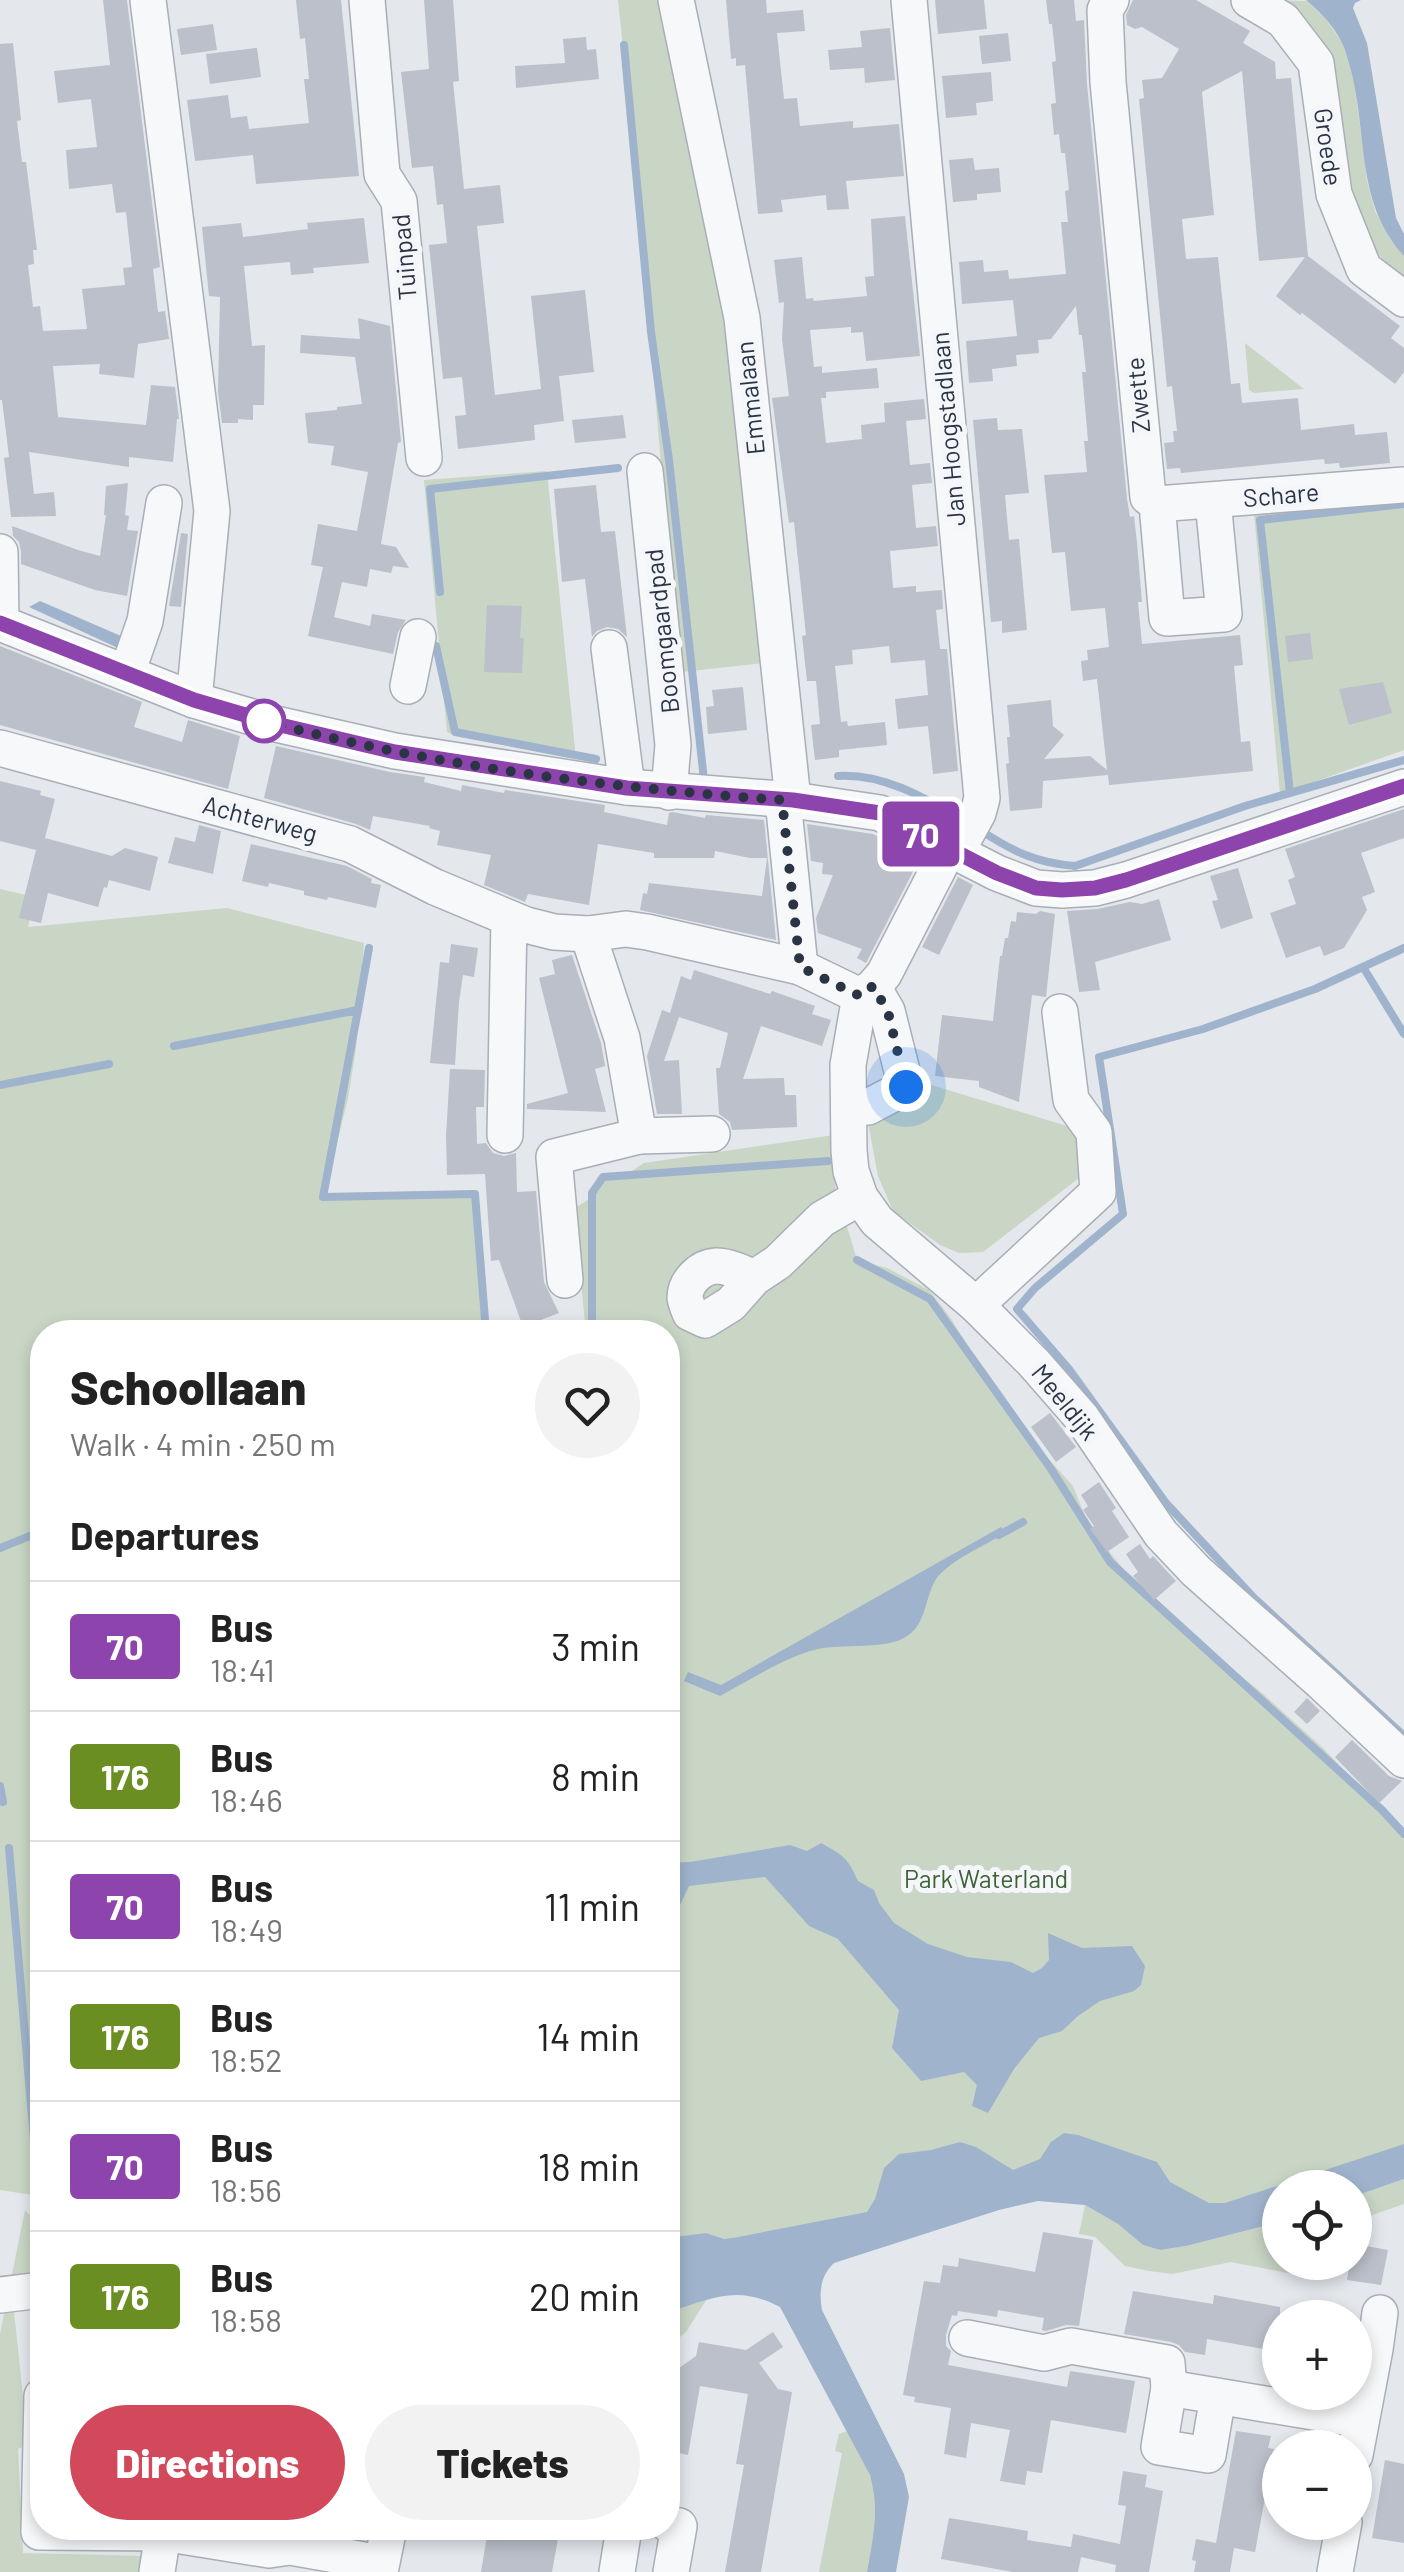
<!DOCTYPE html>
<meta charset="utf-8">
<style>
:root{--surface:#fff;--page:#f2f2f2;--text:#222;--muted:#767676;--line:#e0e0e0;--accent:#d1495b}
body{margin:0;font-family:Barlow,sans-serif;background:var(--page);color:var(--text);height:100vh;display:flex;flex-direction:column;font-size:38px;white-space:nowrap}
*{box-sizing:border-box;margin:0}
p{font-size:32px;color:var(--muted)}
.icon{flex:none;width:55px;height:55px;fill:none;stroke:currentColor;stroke-width:2;stroke-linecap:round;stroke-linejoin:round}
.map{position:relative;flex:1;overflow:hidden}
.details{position:absolute;left:30px;top:1320px;width:650px;height:1220px;display:flex;flex-direction:column;background:var(--surface);border-radius:40px;box-shadow:0 5px 15px #0003}
.details>*{flex:none}
.badge{padding:0 20px;border-radius:8px;font-size:35px;line-height:65px}
.fabs{position:absolute;left:1262px;top:2170px;display:grid;gap:20px}
.fabs a{display:grid;place-items:center;width:110px;height:110px;border-radius:50%;background:var(--surface);box-shadow:0 5px 15px #0003;font-size:50px}
.you{position:absolute;width:50px;height:50px;margin:-25px;border:8px solid #fff;border-radius:50%;background:#1a73e8;box-shadow:0 0 0 15px #1a73e833}
.map>.badge{position:absolute;translate:-50% -50%;box-shadow:0 0 0 5px #fff}
h2{padding:0 40px;font-size:38px;line-height:90px}
.round{display:grid;place-items:center;flex:none;width:105px;height:105px;border-radius:52px;background:var(--page)}
.summary{display:flex;align-items:center;justify-content:space-between;height:170px;padding:0 40px}
h1{font-size:48px;font-weight:800;line-height:75px}
.primary-button{display:flex;gap:20px;margin-top:auto;padding:20px 40px}
.primary-button a{flex:1;height:115px;border-radius:60px;background:var(--accent);color:#fff;font-size:40px;font-weight:800;line-height:115px;text-align:center}
.primary-button a+a{background:var(--page);color:var(--text)}
ul{padding:0;list-style:none}
li{display:flex;align-items:center;gap:30px;height:130px;padding:0 40px;border-top:2px solid var(--line)}
li div{flex:1}
li b{display:block;font-size:38px}
li em{font-style:normal}
li .badge{min-width:110px;font-weight:700;text-align:center}
.map>svg:first-child{display:block}
.green{fill:#c9d6c5}
.water{fill:#9fb4cc}
.lines{fill:none;stroke-linecap:round;stroke-linejoin:round}
.stream{stroke:#9fb4cc;stroke-width:8}
.building{fill:#bbc0ca}
.minor-casing{stroke:#a9aeb7;stroke-width:38}
.minor{stroke:#f7f8fa;stroke-width:35}
.line-casing{stroke:#fff;stroke-width:22}
.line{stroke:#8e44ad;stroke-width:15}
.walk{stroke:#2b3445;stroke-width:10;stroke-dasharray:0 18}
.stop-dot{fill:#fff;stroke:#8e44ad;stroke-width:5}
.labels{text-anchor:middle;stroke-width:10;stroke-linejoin:round;paint-order:stroke}
.street-label{font-size:25px;fill:#2b3445;stroke:#f4f6f9}
.park-label{font-size:25px;fill:#3f6138;stroke:#f4f6f9}
</style>
<div class="map">
<svg width="1404" height="2572" viewBox="0 0 1404 2572">
<rect width="100%" height="100%" fill="#e4e7ec"/>
<!-- green -->
<g class="green">
<path d="M618,0H662L716,268L733,372L747,491L754,612L764,663L682,672L660,452L636,173Z"/>
<path d="M1266,0L1307,1L1325,18L1344,45L1355,87L1367,181L1375,211L1390,239L1404,256V283L1369,244L1361,226L1342,155Z"/>
<path d="M1245,343L1304,389L1254,393L1249,390Z"/>
<path d="M547,471L576,759L453,735L447,732L424,480Z"/>
<path d="M1404,498V750L1280,794L1254,514Z"/>
<path d="M0,889L34,897L28,927L227,908L364,943L356,1049L348,1098L324,1197L473,1192L477,1203L482,1332H42V2216L39,2196L0,2190Z"/>
<path d="M919,1083H925L1087,1132L1092,1168L983,1252L959,1253L940,1245L893,1211L878,1176L867,1117Z"/>
<path d="M834,1135L841,1176L835,1186L857,1260L887,1268L929,1290L950,1317L1015,1422L1073,1486L1085,1516L1107,1549L1134,1582L1196,1640L1262,1693L1323,1748L1404,1833V2159L1280,2188L1201,2223L1108,2186L918,2204L668,2285V1332H563L585,1324L574,1209L592,1197V1193L603,1177L626,1175L644,1163Z"/>
<path d="M1404,2179V2204L1355,2221V2196Z"/>
<path d="M1085,2205L1118,2224L1143,2245L1160,2250L1186,2246L1280,2222V2262L1311,2263L1308,2277L1231,2262L1172,2274L1149,2271L1125,2266L1095,2237L1079,2234Z"/>
<path d="M25,2210L33,2218L42,2221V2274L11,2283L28,2444L18,2449L23,2553L145,2556L142,2572H0V2334Z"/>
<path d="M707,2299L686,2332L668,2347V2312Z"/>
<path d="M847,2431C858,2452 874,2475 876,2499C878,2523 871,2549 867,2572H819L842,2453L835,2451L839,2434Z"/>
</g>
<!-- water -->
<g class="water">
<path d="M1306,0H1361L1355,3L1353,8L1367,43L1396,218L1404,234V256C1355,202 1368,136 1351,71C1348,61 1346,50 1341,41C1333,25 1320,12 1306,0Z"/>
<path d="M40,601L128,639L120,649L29,607Z"/>
<path d="M1001,1527L1005,1533C984,1546 957,1557 940,1574C923,1592 930,1626 902,1639C882,1649 841,1644 818,1649C786,1656 749,1681 720,1696L684,1681L688,1672L721,1685Z"/>
<path d="M821,1843C843,1855 848,1858 858,1881L874,1890L879,1903L894,1923L928,1944L967,1957L1011,1962L1033,1973L1042,1968L1049,1960L1048,1933L1082,1948L1132,1946L1145,1966L1141,1985L1134,1991L1100,2001L1078,2016L1062,2031L1039,2038L1014,2069L988,2113L972,2106L977,2085L964,2072L921,2081L892,2048L899,2010L838,1939L809,1926L765,1877L689,1886L670,1926H668V1863L690,1862L790,1845L807,1851Z"/>
<path d="M1064,2133L1078,2135L1157,2162L1170,2182L1209,2203H1225L1404,2144V2179L1355,2196V2188H1280V2222L1186,2246L1160,2250L1143,2245L1118,2224L1085,2205L1038,2201L999,2210L834,2263C820,2276 819,2293 822,2310L904,2474L909,2497L896,2572H867C873,2537 880,2510 870,2475L780,2307C736,2284 712,2299 668,2312V2238L706,2233L724,2239L733,2238L867,2212L875,2199L884,2168L899,2154L931,2150L960,2142L976,2147L1013,2170L1040,2159L1051,2142Z"/>
</g>
<g class="lines">
<!-- stream -->
<g class="stream">
<path d="M624,45L651,332L669,460L704,780"/>
<path d="M440,592L430,489L618,468"/>
<path d="M436,646L455,732L596,759"/>
<path d="M838,776C883,773 925,798 963,820"/>
<path d="M1290,793L1260,520L1404,504"/>
<path d="M980,830C1012,851 1036,863 1075,866L1245,806L1404,760"/>
<path d="M1404,948L1315,989L1203,1029L1099,1057L1123,1214L1035,1288L1017,1309L1069,1369L1166,1503L1254,1598L1404,1736"/>
<path d="M1363,967L1404,1034"/>
<path d="M358,1010L369,948"/>
<path d="M174,1046L358,1010L323,1197L475,1194L486,1332"/>
<path d="M0,1085L109,1064"/>
<path d="M857,1260L930,1299L1051,1469L1110,1562L1382,1810L1404,1834"/>
<path d="M592,1332V1193L603,1177L828,1161"/>
<path d="M999,1535L1023,1522"/>
<path d="M0,1548L42,1531"/>
<path d="M0,1786L3,1802"/>
<path d="M9,1848L38,2187"/>
</g>
</g>
<!-- building -->
<g class="building">
<path d="M103,0H127L160,267L153,269L158,312L165,311L169,339L138,344L134,378L99,374L100,364L53,366L58,417L146,425L151,385L175,387L179,419H177L173,462L129,457V467L29,452L34,494L54,492L56,516L11,517L4,458L9,457L2,400H0V44L13,43L21,120L17,121L22,162H26L37,250H33L34,264L28,265L33,307L40,306L43,331L87,329L82,289L125,285L123,268L132,267L126,212L116,213L112,184L69,189L66,150L97,147L91,99L58,103L54,71L110,65Z"/>
<path d="M296,0H341L359,176L256,184L253,155L195,161L187,100L228,95L231,118L247,116L249,129L309,123L304,79H309L305,38L300,39Z"/>
<path d="M424,0H453L459,81L453,82L464,189L500,185L504,223L477,226L495,395L541,389L531,296L585,290L594,372L559,376L564,421L534,425L535,440L458,449L455,416L466,415L462,377L443,379L429,245L447,243L443,204L437,205L433,166L412,168L401,72L429,69Z"/>
<path d="M726,0H766L767,13L803,10L805,31L777,33L784,99L797,98L800,126L853,121V128L899,124L904,176L846,181L849,209L827,210L826,195L781,200L783,212L758,214L745,65L736,66V58L731,59Z"/>
<path d="M935,0H984L987,29L938,34Z"/>
<path d="M1046,0H1074L1076,21L1084,20L1087,84L1127,499L1130,517L1134,516L1137,543L1142,602H1138L1142,644L1240,635L1243,665L1234,666L1241,742L1250,741L1253,771L1109,785L1108,775L1043,781L1042,808L1010,811L1006,764L1009,763L1007,737H1010L1007,705L1051,700L1053,726L1064,735L1044,759L1090,756L1107,770L1097,679L1083,681L1081,661L1088,660L1087,650L1109,647L1105,608L1071,611L1065,552L1052,553L1044,475L1087,472L1084,441H1088L1082,372H1086L1082,335H1079L1076,306L1051,339L1038,340L1039,353L1016,355L1017,366L992,369L993,381L969,383L966,341L1017,336L1013,300L962,304L959,262L983,260L984,272L1008,270L1009,279L1066,274L1061,222H1068L1065,191L1069,190L1065,153H1061L1059,134L1054,135L1051,104L1056,103L1052,62L1056,61L1052,24H1049Z"/>
<path d="M1133,0H1196L1250,31L1243,43L1275,62L1276,79L1291,78L1308,256L1400,326L1391,338L1404,348V372L1395,384L1302,313L1300,315L1276,296L1305,257L1259,261L1242,71L1202,92L1214,215L1182,219L1186,259L1218,257L1231,384L1240,383L1242,403L1298,398L1301,430L1354,424L1355,435L1387,432L1390,463L1340,468L1339,463L1325,464L1324,459L1181,473L1180,468L1167,469L1164,443L1174,442L1173,431H1177L1172,386L1167,387L1139,99L1144,98L1142,80L1162,78L1179,49L1142,27L1135,29L1127,25L1126,15Z"/>
<path d="M213,24L217,50L181,55L177,29Z"/>
<path d="M890,28L895,80L865,83L864,68L830,70L828,50L862,47L860,31Z"/>
<path d="M1008,33L1011,61L982,64L979,36Z"/>
<path d="M586,37L587,50L596,49L599,79L516,88L515,66L565,63L563,39Z"/>
<path d="M257,48L261,77L210,84L206,54Z"/>
<path d="M991,72L993,101L976,103L977,115L946,118L942,76Z"/>
<path d="M973,158L975,170L999,168L1001,192L977,194V200L953,202L949,160Z"/>
<path d="M905,216L920,356L866,361L863,332L851,333V327L810,330L814,367L822,366V373L877,368L879,388L826,392V398H821L826,443L862,439L861,425L885,422L884,403L924,399L926,419L906,421L910,465L930,463L932,483L912,485L916,528L936,526L938,546L890,551L893,588L916,586V592L942,590L943,609L936,610L940,649H947L958,771L933,774L928,726L898,729L895,699L928,695L925,660L891,663L889,646L852,650L853,664L835,666L841,722L847,721L848,726L885,722L887,745L839,750V757L815,760L811,725L820,724L816,681H807L802,636L806,635L794,522L789,523L772,398L789,396L782,339L784,302L779,303L774,260L802,257L806,299L813,298L814,301L867,296L865,277L874,276L871,219Z"/>
<path d="M364,218L369,263L313,268L314,273L291,275L290,262L244,266L252,346L265,345L264,405H253V420L238,419V423H222L218,392L220,297L209,296L202,227L241,223L243,237L308,229L307,223Z"/>
<path d="M358,318L390,326L401,442L398,443L381,544L396,547L409,568L393,566L391,573L370,569L367,587L342,582L334,617L370,626L372,614L406,620L398,632L393,654L308,636L323,567L311,565L318,524L357,531L368,472L331,465L334,446L308,443L305,413L337,410V407L362,404L355,357L300,353L301,335L360,339Z"/>
<path d="M623,415L626,438L575,443L572,420Z"/>
<path d="M997,418L998,430L1022,429L1029,493L1005,495L1009,540L1019,539L1027,630L1002,633V621L991,622L973,420Z"/>
<path d="M128,483L125,515L129,516L127,530L138,531L127,596L95,590L21,564V551L19,542L13,536L12,526L78,550L100,556L106,515H104L106,486Z"/>
<path d="M596,485L601,532L615,531L627,637L618,629L607,627L597,631L592,637L585,579L562,582L554,489Z"/>
<path d="M181,533L188,534L181,607L169,606Z"/>
<path d="M487,605L522,606L520,638H524L522,673L484,672Z"/>
<path d="M1310,633L1313,659L1288,662L1285,636Z"/>
<path d="M0,646L142,702L134,727L182,742L188,720L240,736L228,789L0,725Z"/>
<path d="M1383,682L1392,713L1349,725L1339,689Z"/>
<path d="M743,687L747,730L708,734L706,707L714,706L712,690Z"/>
<path d="M276,746L390,772L425,777L424,782L461,791L462,785L504,793L505,790L605,805L604,812L667,825L669,813L672,812L705,818L706,815L764,820L776,940L640,910L643,893L647,894L649,883L762,896L767,858H750L715,851L714,858H654V853L598,844L589,905L528,894L525,902L484,885L491,855L437,845L440,831L429,828L430,826L373,816L370,830L356,824L264,798Z"/>
<path d="M0,781L41,791L40,795L55,799L45,838L112,856L125,848L158,857L150,891L109,880L107,888L104,887L98,907L48,893L41,923L19,918L36,850L0,841Z"/>
<path d="M1404,809V838L1361,853L1375,892L1362,897L1367,910L1344,948L1324,956L1320,946L1286,958L1270,913L1296,904L1288,880L1295,877L1285,849Z"/>
<path d="M807,824L873,834L920,858L866,963L857,958L862,949L818,933L816,918L833,875L822,874L823,863L811,861Z"/>
<path d="M199,825L221,831L213,874L168,863L175,837L195,842Z"/>
<path d="M251,844L347,866L372,879L371,883L381,885L376,908L328,897L327,900L304,895V891L269,883L268,887L242,881Z"/>
<path d="M1238,868L1253,918L1221,929L1212,901L1218,900L1210,876Z"/>
<path d="M958,877L973,885L939,955L922,947Z"/>
<path d="M1159,899L1171,940L1095,962L1100,990L1079,992L1067,911L1097,909L1130,902L1142,904Z"/>
<path d="M1040,911L1055,914L1046,997L1032,995L1019,1102L979,1087V1081L935,1076L942,1015L993,1021L1000,956H1002L1005,938H1008L1011,921L1016,922L1017,912L1036,914Z"/>
<path d="M451,944L478,948L474,977L463,975L459,1002L455,1065L430,1063L440,962L449,963Z"/>
<path d="M572,955L601,1043L605,1066L595,1069L606,1112L527,1109V1104L568,1093L539,978L555,974L552,960Z"/>
<path d="M694,970L770,994L772,991L815,1006L812,1014L831,1020L822,1046L761,1026L743,1079L784,1078L785,1095H796L797,1127L732,1130L730,1122L719,1114L716,1068H720L728,1033L679,1017L664,1061L679,1060L682,1114H657L647,1056L662,1010L670,1013L681,976L691,980Z"/>
<path d="M450,1069L485,1070L484,1107H476L477,1144L486,1143L493,1153L504,1156L516,1153L517,1192L536,1191L544,1282L559,1313L523,1327L499,1260L491,1261L485,1174L447,1175L446,1136Z"/>
<path d="M1050,1413L1076,1447L1056,1462L1031,1427Z"/>
<path d="M1099,1482L1116,1508L1112,1511L1129,1537L1107,1552L1090,1529L1094,1526L1083,1510L1088,1506L1081,1495Z"/>
<path d="M1140,1544L1150,1559L1153,1556L1176,1581L1154,1600L1133,1576L1138,1572L1126,1554Z"/>
<path d="M1307,1698L1320,1711L1307,1724L1294,1712Z"/>
<path d="M1352,1740L1389,1776L1402,1781L1379,1803L1335,1757Z"/>
<path d="M1043,2232L1093,2240L1079,2326L1066,2325L1046,2331L1042,2330L1044,2318L998,2310L997,2317L958,2311L957,2316L952,2315L946,2335V2346L951,2351L948,2365L1067,2387L1070,2371L1135,2381L1126,2433L1051,2420L1042,2473L1027,2471L1025,2485L1000,2481L1010,2430L971,2423L966,2458L944,2454L951,2408L914,2402L915,2397L903,2395L924,2281L940,2283L943,2265L958,2267L959,2258L1035,2272Z"/>
<path d="M1355,2244L1388,2250L1381,2285L1347,2280L1350,2262H1355Z"/>
<path d="M1133,2291L1213,2304L1214,2295L1280,2307V2352L1207,2339L1205,2355L1185,2352L1179,2345L1171,2342L1124,2334Z"/>
<path d="M773,2332L783,2347L759,2363L778,2389L792,2392L761,2572H725L744,2465L736,2464L748,2394L700,2386L688,2455L668,2451V2376L696,2356L699,2342L746,2350Z"/>
<path d="M1236,2431L1271,2436L1268,2448L1274,2449L1255,2552L1234,2548L1230,2572H1194L1196,2561L1192,2560L1196,2539L1216,2543Z"/>
<path d="M1385,2460L1404,2464V2543L1372,2538Z"/>
<path d="M1123,2471L1147,2475L1145,2487L1163,2491L1149,2572H1115L1116,2565L1081,2557L1078,2572H1013L941,2559L949,2518L1028,2531L1027,2540L1071,2547L1073,2534L1120,2544L1126,2506L1118,2505Z"/>
<path d="M523,2528H560L552,2572H481L488,2530L520,2535Z"/>
</g>
<g class="lines">
<!-- minor casing -->
<g class="minor-casing">
<g id="minor">
<path d="M148,0L212,511L194,700"/>
<path d="M367,0L382,174L399,201L424,458"/>
<path d="M676,0L742,318L793,800"/>
<path d="M909,0L982,798L978,813L957,851"/>
<path d="M1111,0L1105,10L1108,82L1148,497L1157,504L1167,618L1224,614L1213,501"/>
<path d="M1249,0L1283,20L1316,63L1334,194L1364,269L1404,299"/>
<path d="M645,471L673,745L669,792"/>
<path d="M1157,504L1404,485"/>
<path d="M0,552L1,623"/>
<path d="M0,623L194,700L276,724L395,751L627,787L793,800L880,813L997,873L1036,888L1062,890L1095,888L1126,880L1404,787"/>
<path d="M609,648L627,787"/>
<path d="M127,673L145,621L164,503"/>
<path d="M408,686L418,637"/>
<path d="M0,748L350,844L435,887L526,925L554,932L588,934L626,929L647,932L800,967L860,996"/>
<path d="M783,800L800,967"/>
<path d="M860,996L848,1065L849,1151L851,1171L860,1197L877,1221L976,1305L1034,1363L1082,1418L1161,1534L1196,1571L1322,1683L1404,1760"/>
<path d="M860,996L873,987L884,974L949,848"/>
<path d="M849,1108L868,1107L906,1087L887,1011L873,987"/>
<path d="M505,1135L509,918"/>
<path d="M639,1136L712,1134"/>
<path d="M754,1278C743,1273 729,1266 716,1266C700,1267 685,1282 685,1298C685,1301 689,1310 690,1313L705,1320L731,1304L754,1278L778,1262L822,1219L860,1197"/>
<path d="M565,1280L554,1157L639,1136L622,1038L588,934"/>
<path d="M976,1305L1098,1192L1094,1132L1071,1100L1060,1012"/>
<path d="M0,2295L42,2290"/>
<path d="M967,2338L1044,2353L1071,2346L1167,2363L1169,2388"/>
<path d="M42,2396L39,2532L163,2533L269,2550L290,2547L381,2563"/>
<path d="M1218,2396L1208,2455L1159,2447L1169,2388L1361,2420"/>
<path d="M1355,2455L1375,2349L1380,2313"/>
<path d="M668,2524L679,2526L671,2572"/>
<path d="M157,2572L163,2533"/>
<path d="M380,2572L389,2528"/>
<path d="M617,2572L624,2528"/>
<path d="M1335,2572L1344,2522"/>
</g>
</g>
<!-- minor -->
<use href="#minor" class="minor"/>
</g>
<g class="lines">
<!-- line casing -->
<g class="line-casing">
<path id="line" d="M0,623L194,700L276,724L365,745L395,752L627,788L793,800L880,813L997,873L1036,888L1062,890L1095,888L1126,880L1404,786"/>
</g>
<!-- line -->
<use href="#line" class="line"/>
<!-- walk -->
<path class="walk" d="M264,721C431,766 610,788 782,800L800,967L860,996L873,986L888,1012L906,1087"/>
</g>
<!-- markers -->
<circle class="stop-dot" cx="264" cy="721" r="20"/>
<g class="labels">
<!-- street labels -->
<g class="street-label">
<text transform="translate(1328 147) rotate(82)" y="9">Groede</text>
<text transform="translate(404 257) rotate(-95)" y="9">Tuinpad</text>
<text transform="translate(1138 395) rotate(-95)" y="9">Zwette</text>
<text transform="translate(750 398) rotate(-96)" y="9">Emmalaan</text>
<text transform="translate(948 429) rotate(-95)" y="9">Jan Hoogstadlaan</text>
<text transform="translate(1281 495) rotate(-5)" y="9">Schare</text>
<text transform="translate(662 631) rotate(-96)" y="9">Boomgaardpad</text>
<text transform="translate(260 819) rotate(15)" y="9">Achterweg</text>
<text transform="translate(1065 1402) rotate(51)" y="9">Meeldijk</text>
</g>
<!-- park labels -->
<g class="park-label">
<text x="986" y="1888">Park Waterland</text>
</g>
</g>
</svg>
<div class="fabs">
<a><svg class="icon" aria-label="locate" viewBox="0 0 24 24"><circle cx="12" cy="12" r="6"/><path d="M12 2v4M12 18v4M2 12h4M18 12h4"/></svg></a>
<a>+</a>
<a>−</a>
</div>
<div class="you" style="left:906px;top:1087px"></div>
<b class="badge" style="left:921px;top:834px;background:#8e44ad;color:#fff">70</b>
<section class="details">
<div class="summary"><div><h1>Schoollaan</h1><p>Walk · 4 min · 250 m</p></div><a class="round"><svg class="icon" aria-label="heart" viewBox="0 0 24 24"><path d="M12 20l-8-8c-3-5 5-10 8-4 3-6 11-1 8 4z"/></svg></a></div>
<h2>Departures</h2>
<ul>
<li><span class="badge" style="background:#8e44ad;color:#fff">70</span><div><b>Bus</b><p>18:41</p></div><em>3 min</em></li>
<li><span class="badge" style="background:#6b8e23;color:#fff">176</span><div><b>Bus</b><p>18:46</p></div><em>8 min</em></li>
<li><span class="badge" style="background:#8e44ad;color:#fff">70</span><div><b>Bus</b><p>18:49</p></div><em>11 min</em></li>
<li><span class="badge" style="background:#6b8e23;color:#fff">176</span><div><b>Bus</b><p>18:52</p></div><em>14 min</em></li>
<li><span class="badge" style="background:#8e44ad;color:#fff">70</span><div><b>Bus</b><p>18:56</p></div><em>18 min</em></li>
<li><span class="badge" style="background:#6b8e23;color:#fff">176</span><div><b>Bus</b><p>18:58</p></div><em>20 min</em></li>
</ul>
<div class="primary-button"><a>Directions</a><a>Tickets</a></div>
</section>
</div>
